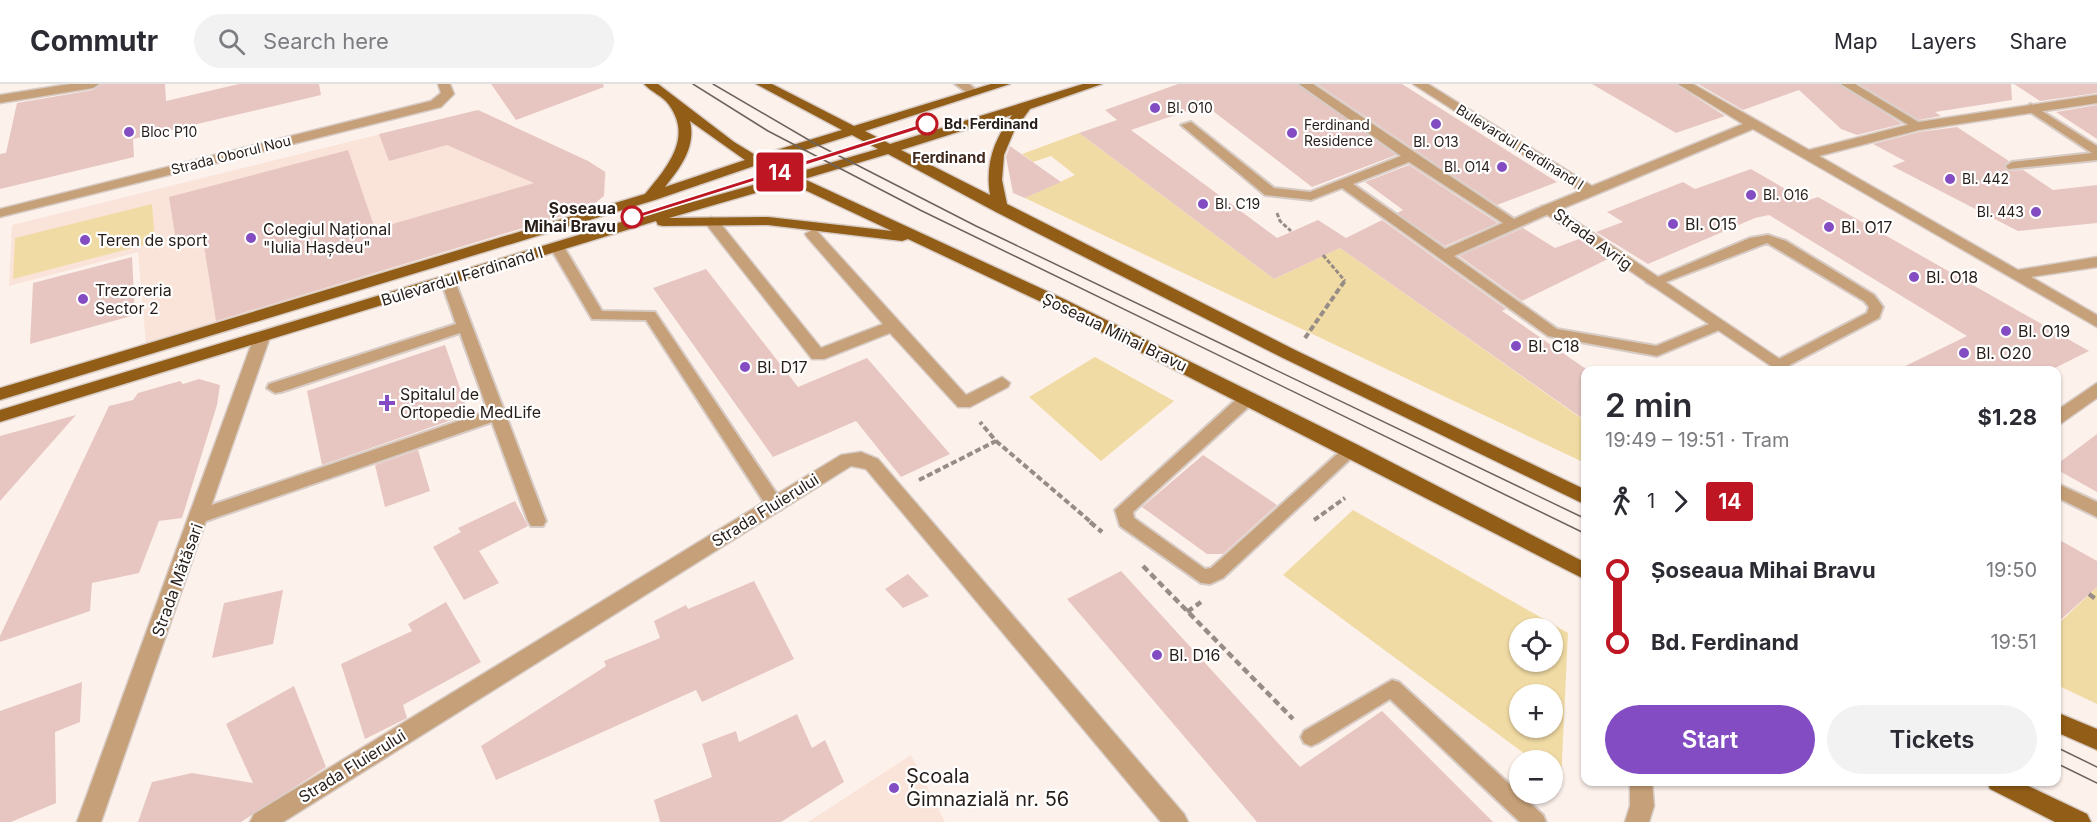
<!DOCTYPE html>
<meta charset="utf-8">
<style>
:root{--surface:#fff;--page:#f2f2f3;--text:#2b2b33;--muted:#7c7c81;--line:#e1e1e2;--accent:#834cc3}
body{margin:0;font-family:Inter,sans-serif;background:var(--page);color:var(--text);height:100vh;display:flex;flex-direction:column;font-size:22px;white-space:nowrap}
*{box-sizing:border-box;margin:0}
p{font-size:20px;color:var(--muted)}
.icon{flex:none;width:33px;height:33px;fill:none;stroke:currentColor;stroke-width:2;stroke-linecap:round;stroke-linejoin:round}
.map{position:relative;flex:1;overflow:hidden}
.sheet{position:absolute;left:1581px;top:282px;width:480px;height:420px;display:flex;flex-direction:column;background:var(--surface);border-radius:12px;box-shadow:0 2px 4px #0004}
.sheet>*{flex:none}
.badge{padding:0 12px;border-radius:4px;font-size:21px;line-height:39px}
.controls{position:absolute;left:1509px;top:534px;display:grid;gap:12px}
.controls a{display:grid;place-items:center;width:54px;height:54px;border-radius:50%;background:var(--surface);box-shadow:0 2px 4px #0004;font-size:30px}
.map>.badge{position:absolute;translate:-50% -50%;box-shadow:0 0 0 3px #fff}
.legs{display:flex;align-items:center;gap:9px;height:66px;padding:0 24px;font-size:20px}
.legs p{margin-inline-start:auto}
.head{display:flex;align-items:center;justify-content:space-between;height:102px;padding:0 24px}
h1{font-size:33px;font-weight:600;line-height:45px}
.action{display:flex;gap:12px;margin-top:auto;padding:12px 24px}
.action a{flex:1;height:69px;border-radius:36px;background:var(--accent);color:#fff;font-size:24px;font-weight:600;line-height:69px;text-align:center}
.action a+a{background:var(--page);color:var(--text)}
ul{padding:0 24px;list-style:none}
li{display:flex;align-items:center;gap:21px;height:72px;font-size:22px}
li i{display:grid;place-items:center;width:9px;height:100%;margin:0 8px;background:currentColor}
li i::after{content:'';width:15px;height:15px;margin:-8px;border:4px solid;border-radius:50%;background:var(--surface)}
li p{margin-inline-start:auto}
li:first-child i{background:linear-gradient(#0000 50%,currentColor 0)}
li:last-child i{background:linear-gradient(currentColor 50%,#0000 0)}
header{display:flex;align-items:center;gap:36px;box-sizing:border-box;height:84px;padding:0 30px;background:var(--surface);border-bottom:2px solid var(--line)}
header strong{font-size:28px}
nav{display:flex;gap:33px;margin-inline-start:auto;font-size:21px}
.search{width:420px;height:54px;background:var(--page);display:flex;align-items:center;gap:15px;box-sizing:border-box;padding:0 21px;border-radius:33px;color:var(--muted);font-size:22px}
.map>svg:first-child{display:block}
.built{fill:#fae4d9}
.green{fill:#f1dba4;fill-rule:evenodd}
.building{fill:#e7c6c2}
.lines{fill:none;stroke-linecap:round;stroke-linejoin:round}
.lane-casing{stroke:#d7cbc5;stroke-width:4}
.street-casing{stroke:#d7cbc5;stroke-width:3}
.primary-casing{stroke:#d7cbc5;stroke-width:3}
.path-far2{stroke:#978c86;stroke-width:3;stroke-dasharray:4.5 2;stroke-linecap:butt}
.path-far1{stroke:#978c86;stroke-width:4;stroke-dasharray:6 3;stroke-linecap:butt}
.path{stroke:#978c86;stroke-width:4.5;stroke-dasharray:7 4;stroke-linecap:butt}
.lane{fill:#c6a079;fill-rule:evenodd}
.street{fill:#c6a079;fill-rule:evenodd}
.primary{fill:#915d17;fill-rule:evenodd}
.tram{stroke:#6d635d;stroke-width:1.5}
.line-1{fill:#be1622;stroke:#fff;stroke-width:1.5}
.poi-dot{fill:#834cc3;stroke:#fff;stroke-width:2}
.stop-1-dot{fill:#fff;stroke:#be1622;stroke-width:3}
.labels{text-anchor:middle;stroke-width:4.5;stroke-linejoin:round;paint-order:stroke}
.far-poi-label{font-size:14px;fill:#281e19;stroke:#fff;text-anchor:start}
.far-stop-label{font-size:14px;font-weight:bold;fill:#281e19;stroke:#fff;text-anchor:start}
.far-street-label{font-size:14px;fill:#281e19;stroke:#fff}
.far-neighbourhood-label{font-size:15px;font-weight:bold;fill:#422b21;stroke:#fff}
.stop-label{font-size:16px;font-weight:bold;fill:#281e19;stroke:#fff;text-anchor:end}
.poi-label{font-size:16px;fill:#281e19;stroke:#fff;text-anchor:start}
.street-label{font-size:16px;fill:#281e19;stroke:#fff}
.near-poi-label{font-size:20px;fill:#281e19;stroke:#fff;text-anchor:start}
</style>
<header>
<strong>Commutr</strong>
<div class="search"><svg class="icon" aria-label="search" viewBox="0 0 24 24"><circle cx="10" cy="10" r="6"/><path d="M15 15l6 6"/></svg>Search here</div>
<nav><a>Map</a><a>Layers</a><a>Share</a></nav>
</header>
<div class="map">
<svg width="2097" height="738" viewBox="0 0 2097 738">
<rect width="100%" height="100%" fill="#fdf1eb"/>
<!-- built -->
<g class="built">
<path d="M478,26L588,77L606,88L604,112L590,123L572,129L146,260L138,168L9,202L12,141Z"/>
<path d="M911,671L945,738H808Z"/>
</g>
<!-- green -->
<g class="green">
<path d="M1079,49L1274,195L1340,164L1585,337V379L1025,114L1075,91L1051,72L1033,78L1022,70Z"/>
<path d="M152,120L155,158L13,195L15,154Z"/>
<path d="M1095,273L1174,317L1101,377L1029,313Z"/>
<path d="M1353,426L1568,549L1561,697L1553,691L1552,676H1533L1283,491ZM1520,544H1552V578H1520ZM1552,610V644H1520V610Z"/>
<path d="M2097,503V620L2057,601V541Z"/>
</g>
<!-- building -->
<g class="building">
<path d="M101,0H165L166,17L239,0H319L321,11L133,55L134,73L0,105V70L6,69L17,19L93,6Z"/>
<path d="M491,0H603L604,3L516,36Z"/>
<path d="M1178,0H1297L1396,71L1312,103L1205,21L1131,46L1277,154L1318,136L1346,154L1382,136L1506,225L1502,227L1586,285V337L1340,164L1274,195L1079,49L1117,36L1105,26Z"/>
<path d="M1317,0H1402L1557,98L1497,121Z"/>
<path d="M1592,0H1676L1725,32L1676,49Z"/>
<path d="M1698,0H1839L1902,40L1857,51L1841,45L1799,6L1743,26Z"/>
<path d="M1859,0H2011L2012,16L1935,28L1941,32L1919,36Z"/>
<path d="M2014,0H2097V9L2040,17Z"/>
<path d="M2097,21V55L2056,28Z"/>
<path d="M478,26L588,77L605,88L604,112L590,123L572,129L216,237L203,156L177,163L169,113L348,66L375,145L534,99L447,61L389,77L379,50Z"/>
<path d="M1957,43L2009,77L2004,82L2008,87L2023,86L2053,106L2097,101V139L2018,147L1892,82L1905,77L1873,60L1919,48Z"/>
<path d="M1010,62L1061,98L1025,114L1013,109L1006,73Z"/>
<path d="M1409,81L1498,139L1445,162L1397,129L1403,126L1365,98Z"/>
<path d="M1751,85L1806,117L1818,113L2089,267L2051,286H1897L1967,252L1769,131L1755,134L1648,180L1596,148L1623,138L1607,128L1683,98L1695,105Z"/>
<path d="M1523,144L1555,164L1579,155L1608,175L1522,217L1459,172Z"/>
<path d="M132,173L135,231L30,260L33,199Z"/>
<path d="M706,185L798,303L867,274L950,370L901,393L856,337L773,373L653,204Z"/>
<path d="M445,261L469,330L322,381L307,307Z"/>
<path d="M199,295L220,301L217,321L182,434L159,437L139,489L92,499L90,527L0,558V552L109,322L133,316L138,309L180,297L183,300Z"/>
<path d="M76,331L0,417V352Z"/>
<path d="M2097,350V408L2056,385V381Z"/>
<path d="M418,366L430,407L385,423L375,381Z"/>
<path d="M1203,371L1277,421L1223,470H1207L1142,423Z"/>
<path d="M515,417L528,442L479,467L499,499L464,516L433,463L461,448L458,444Z"/>
<path d="M2056,454L2097,477V503L2056,540Z"/>
<path d="M1121,487L1300,683L1382,627L1493,738H1257L1067,515Z"/>
<path d="M908,490L929,512L903,524L885,505Z"/>
<path d="M754,497L794,575L702,618L696,606L496,696L481,662L606,582L604,577L660,554L654,537L686,521L688,525Z"/>
<path d="M283,506L273,560L212,574L224,519Z"/>
<path d="M446,518L481,578L403,621L407,634L365,655L341,580L412,547L408,540Z"/>
<path d="M82,598L80,638L55,648L56,719L11,738H0V627Z"/>
<path d="M294,602L326,683L241,738H138L152,698L192,689L253,699L226,640Z"/>
<path d="M797,630L812,664L825,656L844,698L781,738H660L654,716L712,693L702,660L736,647L739,658Z"/>
</g>
<g class="lines">
<!-- lane casing -->
<g class="lane-casing">
<g id="lane">
<path d="M955,0H969L980,9L970,11Z"/>
<path d="M1299,0H1313L1514,135L1543,122H1553V128L1454,172L1557,245L1656,262L1714,238H1724L1726,241L1724,244L1657,272L1548,252L1342,104L1311,116L1265,111L1181,41L1191,38L1274,104L1310,108L1401,72ZM1409,78L1503,139L1445,165L1353,100Z"/>
<path d="M1841,0H1855L1925,42L1915,45Z"/>
<path d="M2031,20L2097,62V76L2008,85L2006,82L2012,78L2092,69L2027,26L2025,24Z"/>
<path d="M1768,151L1786,157L1874,211L1883,223L1879,234L1780,286L1775,285L1772,281L1775,277L1867,229L1869,223L1864,217L1767,159L1658,201L1653,202L1646,198L1750,154Z"/>
<path d="M557,159L564,163L602,227L655,228L781,416L784,421L781,426H769L646,236L592,235L550,163Z"/>
<path d="M448,193L455,197L546,437L543,442H531L528,437L492,338L206,437H194L191,432L194,427L488,327L460,249L281,308L275,309L267,304L269,300L456,240L441,197Z"/>
<path d="M1248,309L1254,310L1256,314L1254,318L1133,428L1134,434L1205,485L1211,484L1346,362H1358L1360,366L1223,494L1210,500L1201,499L1120,442L1115,426L1242,310Z"/>
<path d="M2056,399L2097,418V433L2056,413Z"/>
<path d="M1392,596L1399,598L1543,731L1546,738H1520L1390,615L1318,659L1311,662L1304,659L1301,653L1304,647Z"/>
</g>
</g>
<!-- street casing -->
<g class="street-casing">
<g id="street">
<path d="M70,0H99L93,4L0,19V11Z"/>
<path d="M438,0H450L454,10L441,23L0,133V125L431,17L441,9Z"/>
<path d="M1413,0H1428L1592,102L1743,40L1678,0H1693L1809,66L1919,38L2097,11V19L1919,46L1819,72L2018,186L2097,173V183L2031,193L2097,231V243L1753,45L1559,126L1796,286H1777L1543,128L1541,125L1543,122L1580,107Z"/>
<path d="M711,133L716,134L821,264L883,240L807,153L805,150L812,146L817,147L966,311L1002,293L1010,299L1008,303L970,323H958L890,249L824,275H812L706,140L704,137Z"/>
<path d="M262,248L270,253L101,738H77L254,253Z"/>
<path d="M2097,299V314L2056,343V327Z"/>
<path d="M861,368L878,375L1184,730L1188,738H1161L866,385L851,382L283,738H250L254,730L841,371Z"/>
<path d="M1630,698H1652L1654,722L1649,738H1625L1630,722Z"/>
</g>
</g>
<!-- primary casing -->
<g class="primary-casing">
<g id="primary">
<path d="M644,0H658L734,58L757,72L842,46L756,0H772L854,42L991,0H1010L865,47L890,60L1083,0H1102L1030,25L1014,47L1004,71L1002,96L1007,120L1295,266L1586,406V421L1283,274L996,128L888,70L804,95L1064,215L1358,361L1586,479V496L1052,223L908,155L902,157L768,141L663,142L658,141L656,137L0,338V326L625,137L778,94L754,82L655,116L0,316V304L645,110C667,83 693,54 669,21C663,12 651,8 644,0ZM1012,31C994,56 985,80 990,111L901,66ZM690,37L745,76L665,103C681,83 696,63 690,37ZM852,51L878,65L792,90L767,78ZM790,99L892,147L768,133L669,134Z"/>
<path d="M2056,628L2097,645V666L2056,648Z"/>
<path d="M1987,698H2020L2087,730L2091,738H2055L1990,705Z"/>
</g>
</g>
<!-- path-far2 -->
<g class="path-far2">
<path d="M1277,129L1280,137L1291,147"/>
<path d="M1323,171L1345,197"/>
</g>
<!-- path-far1 -->
<g class="path-far1">
<path d="M1305,254L1346,195"/>
<path d="M996,357L1092,439"/>
<path d="M919,396L996,357L980,338"/>
<path d="M1314,436L1345,414"/>
</g>
<!-- path -->
<g class="path">
<path d="M1090,438L1102,448"/>
<path d="M1143,482L1293,635"/>
<path d="M2089,510L2097,516"/>
<path d="M1187,528L1201,518"/>
</g>
<!-- lane -->
<use href="#lane" class="lane"/>
<!-- street -->
<use href="#street" class="street"/>
<!-- primary -->
<use href="#primary" class="primary"/>
<!-- tram -->
<g class="tram">
<path d="M693,0L768,47L920,126L1586,450"/>
<path d="M713,0L814,59L976,142L1586,435"/>
<path d="M2056,663L2097,683"/>
<path d="M2056,679L2097,699"/>
</g>
</g>
<!-- line-1 -->
<path class="line-1" d="M927,38L930,42L635,135L627,133Z"/>
<!-- markers -->
<g class="poi-dot">
<circle cx="1155" cy="24" r="6"/>
<circle cx="1436" cy="40" r="6"/>
<circle cx="129" cy="48" r="6"/>
<circle cx="1292" cy="49" r="6"/>
<circle cx="1502" cy="83" r="6"/>
<circle cx="1950" cy="95" r="6"/>
<circle cx="1751" cy="111" r="6"/>
<circle cx="1203" cy="120" r="6"/>
<circle cx="2036" cy="128" r="6"/>
<circle cx="1673" cy="140" r="6"/>
<circle cx="1829" cy="143" r="6"/>
<circle cx="251" cy="154" r="6"/>
<circle cx="85" cy="156" r="6"/>
<circle cx="1914" cy="193" r="6"/>
<circle cx="83" cy="215" r="6"/>
<circle cx="2006" cy="247" r="6"/>
<circle cx="1516" cy="262" r="6"/>
<circle cx="1964" cy="269" r="6"/>
<circle cx="745" cy="283" r="6"/>
<path d="M384 310h6v6h6v6h-6v6h-6v-6h-6v-6h6z"/>
<circle cx="1157" cy="571" r="6"/>
<circle cx="894" cy="704" r="6"/>
</g>
<g class="stop-1-dot">
<circle cx="927" cy="40" r="10"/>
<circle cx="632" cy="133" r="10"/>
</g>
<g class="labels">
<!-- far-poi labels -->
<g class="far-poi-label">
<text x="1167" y="29">Bl. O10</text>
<text x="1304" y="46">Ferdinand<tspan x="1304" dy="16">Residence</tspan></text>
<text x="141" y="53">Bloc P10</text>
<text x="1436" y="63" text-anchor="middle">Bl. O13</text>
<text x="1490" y="88" text-anchor="end">Bl. O14</text>
<text x="1962" y="100">Bl. 442</text>
<text x="1763" y="116">Bl. O16</text>
<text x="1215" y="125">Bl. C19</text>
<text x="2024" y="133" text-anchor="end">Bl. 443</text>
</g>
<!-- far-stop labels -->
<g class="far-stop-label">
<text x="944" y="45">Bd. Ferdinand</text>
</g>
<!-- far-street labels -->
<g class="far-street-label">
<text transform="translate(1520 63) rotate(32)" y="5">Bulevardul Ferdinand I</text>
<text transform="translate(231 71) rotate(-14)" y="5">Strada Oborul Nou</text>
</g>
<!-- far-neighbourhood labels -->
<g class="far-neighbourhood-label">
<text x="949" y="79">Ferdinand</text>
</g>
<!-- stop labels -->
<g class="stop-label">
<text x="616" y="130">Șoseaua<tspan x="616" dy="18">Mihai Bravu</tspan></text>
</g>
<!-- poi labels -->
<g class="poi-label">
<text x="1685" y="146">Bl. O15</text>
<text x="1841" y="149">Bl. O17</text>
<text x="263" y="151">Colegiul Național<tspan x="263" dy="18">"Iulia Hașdeu"</tspan></text>
<text x="97" y="162">Teren de sport</text>
<text x="1926" y="199">Bl. O18</text>
<text x="95" y="212">Trezoreria<tspan x="95" dy="18">Sector 2</tspan></text>
<text x="2018" y="253">Bl. O19</text>
<text x="1528" y="268">Bl. C18</text>
<text x="1976" y="275">Bl. O20</text>
<text x="757" y="289">Bl. D17</text>
<text x="400" y="316">Spitalul de<tspan x="400" dy="18">Ortopedie MedLife</tspan></text>
<text x="1169" y="577">Bl. D16</text>
</g>
<!-- street labels -->
<g class="street-label">
<text transform="translate(1593 155) rotate(36)" y="6">Strada Avrig</text>
<text transform="translate(462 192) rotate(-17)" y="6">Bulevardul Ferdinand I</text>
<text transform="translate(1115 248) rotate(26)" y="6">Șoseaua Mihai Bravu</text>
<text transform="translate(765 426) rotate(-32)" y="6">Strada Fluierului</text>
<text transform="translate(177 496) rotate(-70)" y="6">Strada Mătăsari</text>
<text transform="translate(352 682) rotate(-32)" y="6">Strada Fluierului</text>
</g>
<!-- near-poi labels -->
<g class="near-poi-label">
<text x="906" y="699">Școala<tspan x="906" dy="23">Gimnazială nr. 56</tspan></text>
</g>
</g>
</svg>
<div class="controls">
<a><svg class="icon" aria-label="locate" viewBox="0 0 24 24"><circle cx="12" cy="12" r="6"/><path d="M12 2v4M12 18v4M2 12h4M18 12h4"/></svg></a>
<a>+</a>
<a>−</a>
</div>
<b class="badge" style="left:780px;top:88px;background:#be1622;color:#fff">14</b>
<section class="sheet">
<div class="head"><div><h1>2 min</h1><p>19:49 – 19:51 · Tram</p></div><b>$1.28</b></div>
<div class="legs"><svg class="icon" aria-label="walk" viewBox="0 0 24 24"><circle cx="13" cy="4" r="2"/><path d="M13 8l-2 6 4 7M11 14l-3 7M7 12l3-4h3l4 4"/></svg>1<svg class="icon" aria-label="forward" viewBox="0 0 24 24"><path d="M9 5l7 7-7 7"/></svg><b class="badge" style="background:#be1622;color:#fff">14</b></div>
<ul>
<li><i style="color:#be1622"></i><b>Șoseaua Mihai Bravu</b><p>19:50</p></li>
<li><i style="color:#be1622"></i><b>Bd. Ferdinand</b><p>19:51</p></li>
</ul>
<div class="action"><a>Start</a><a>Tickets</a></div>
</section>
</div>
